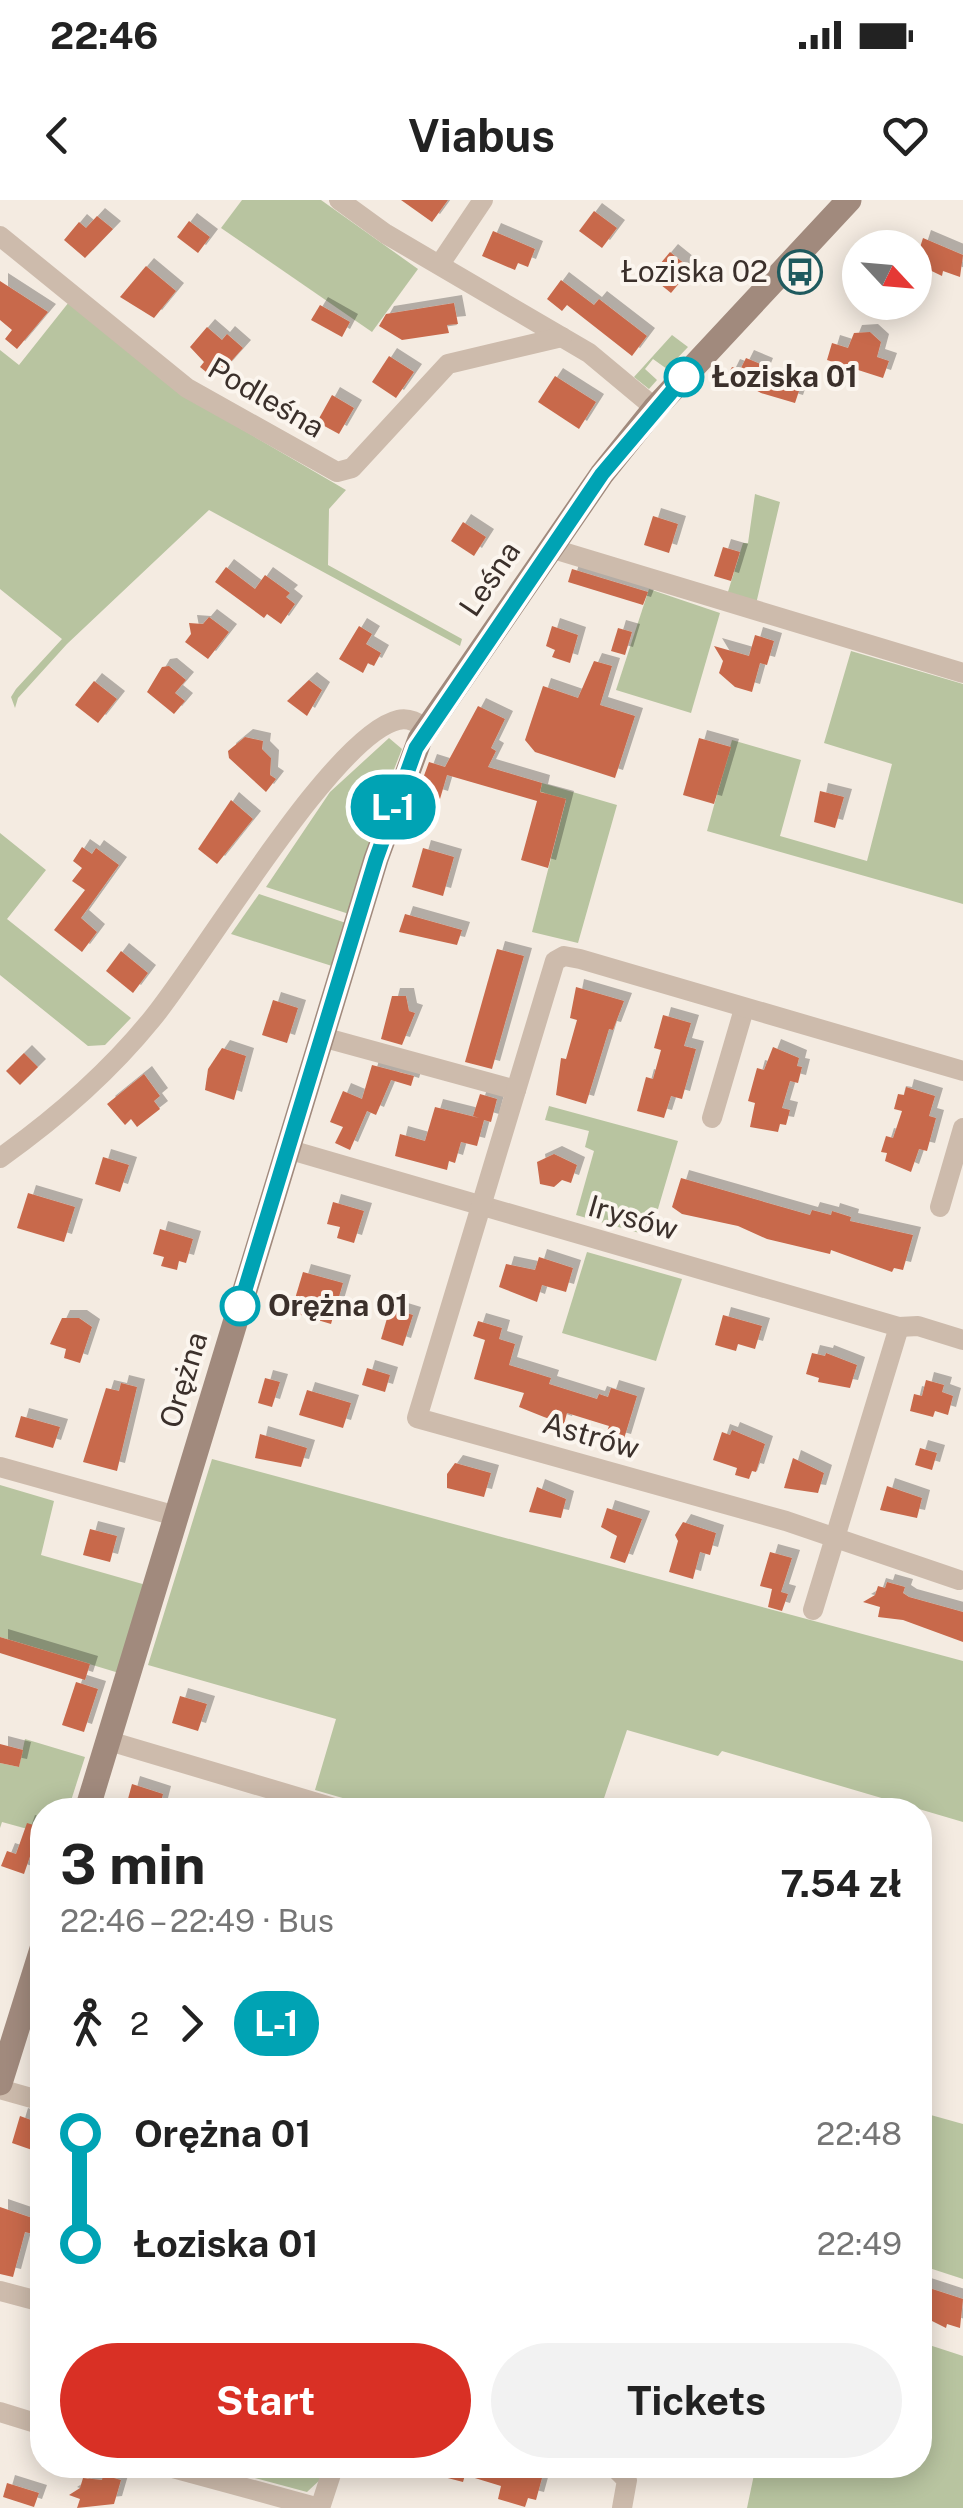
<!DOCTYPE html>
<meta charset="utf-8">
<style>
:root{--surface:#fff;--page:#f2f2f2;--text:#222;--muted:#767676;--accent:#d93025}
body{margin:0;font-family:"Public Sans",sans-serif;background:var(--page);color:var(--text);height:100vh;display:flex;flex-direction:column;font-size:38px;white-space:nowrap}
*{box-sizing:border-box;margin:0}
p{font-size:32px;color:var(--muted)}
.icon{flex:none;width:55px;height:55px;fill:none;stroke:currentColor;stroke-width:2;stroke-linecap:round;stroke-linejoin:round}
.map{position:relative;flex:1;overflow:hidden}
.sheet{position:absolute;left:30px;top:1598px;width:902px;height:680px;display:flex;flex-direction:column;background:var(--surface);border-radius:40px;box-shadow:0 5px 25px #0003}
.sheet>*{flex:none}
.badge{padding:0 20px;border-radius:32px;font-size:35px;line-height:65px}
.needle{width:65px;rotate:116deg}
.tools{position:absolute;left:842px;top:30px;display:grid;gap:20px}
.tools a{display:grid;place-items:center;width:90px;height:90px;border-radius:50%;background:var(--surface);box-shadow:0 5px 25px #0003;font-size:50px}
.map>.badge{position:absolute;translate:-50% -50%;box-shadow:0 0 0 5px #fff}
.legs{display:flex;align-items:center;gap:15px;height:110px;padding:0 30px;font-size:32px}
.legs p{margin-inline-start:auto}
.headline{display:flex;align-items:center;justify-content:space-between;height:170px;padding:0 30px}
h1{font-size:55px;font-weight:700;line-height:75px}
.button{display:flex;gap:20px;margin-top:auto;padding:20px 30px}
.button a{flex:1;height:115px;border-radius:60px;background:var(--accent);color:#fff;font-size:40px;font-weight:700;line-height:115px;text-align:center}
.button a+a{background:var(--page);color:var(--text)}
ul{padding:0 30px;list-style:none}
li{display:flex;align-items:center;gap:35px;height:110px;font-size:38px}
li i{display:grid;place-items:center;width:15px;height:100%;margin:0 12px;background:currentColor}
li i::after{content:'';width:25px;height:25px;margin:-12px;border:8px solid;border-radius:50%;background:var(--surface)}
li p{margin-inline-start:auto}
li:first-child i{background:linear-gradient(#0000 50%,currentColor 0)}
li:last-child i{background:linear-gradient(currentColor 50%,#0000 0)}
.status{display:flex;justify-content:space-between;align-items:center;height:70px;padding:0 50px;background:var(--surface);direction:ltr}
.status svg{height:28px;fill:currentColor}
header{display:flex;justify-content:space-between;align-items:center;height:130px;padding:0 30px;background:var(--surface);font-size:45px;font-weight:700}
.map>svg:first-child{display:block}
.green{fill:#b8c4a0}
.building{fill:#c8694b;filter:url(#shadow)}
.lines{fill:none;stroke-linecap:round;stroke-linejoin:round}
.street{stroke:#cdbbac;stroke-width:20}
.secondary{stroke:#a18a7d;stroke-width:25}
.line-1-casing{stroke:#fff;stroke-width:22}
.line-1{stroke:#00a3b4;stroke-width:15}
.stop-1-dot{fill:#fff;stroke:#00a3b4;stroke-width:5}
.labels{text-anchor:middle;stroke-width:8;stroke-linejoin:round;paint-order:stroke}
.poi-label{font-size:30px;fill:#3b302b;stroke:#fbf5ee;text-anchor:end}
.stop-label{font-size:30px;font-weight:bold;fill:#3b302b;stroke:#fbf5ee;text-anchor:start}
.street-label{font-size:30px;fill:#3b302b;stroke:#fbf5ee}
</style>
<div class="status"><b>22:46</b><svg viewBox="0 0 49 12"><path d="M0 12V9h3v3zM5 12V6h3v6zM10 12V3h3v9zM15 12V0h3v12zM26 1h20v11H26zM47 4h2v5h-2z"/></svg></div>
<header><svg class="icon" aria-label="back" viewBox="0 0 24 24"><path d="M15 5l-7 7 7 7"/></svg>Viabus<svg class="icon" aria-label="heart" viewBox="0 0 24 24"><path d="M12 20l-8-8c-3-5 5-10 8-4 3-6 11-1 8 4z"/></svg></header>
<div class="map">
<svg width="963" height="2308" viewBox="0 0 963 2308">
<defs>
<filter id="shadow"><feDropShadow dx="8" dy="-8" stdDeviation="0" flood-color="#0004"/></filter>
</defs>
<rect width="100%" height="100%" fill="#f4ebe1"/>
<!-- green -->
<g class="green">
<path d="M242,0H321L418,69L372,132L221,28Z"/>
<path d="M69,102L188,198L346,290L329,309L328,365L462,439L460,446L209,310L67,444L18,498L15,508L11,497L16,489L62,439L0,389V150L19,165Z"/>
<path d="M672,135L688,147L667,169L653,159L645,169L657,180L649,189L634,177Z"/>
<path d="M755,294L780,302L756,404L727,395L743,343H748Z"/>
<path d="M649,389L720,413L691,513L616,490Z"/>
<path d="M851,451L963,484V704L707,631L732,540L801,560L780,636L867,661L892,564L824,543Z"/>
<path d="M389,538L402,549L371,628L377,629L349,714L266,687L330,592Z"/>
<path d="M542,583L617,605L578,743L532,732L566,600L540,592Z"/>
<path d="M0,633L46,670L7,719L131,818L105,845L88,846L0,775Z"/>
<path d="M259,694L346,723L332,766L231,734Z"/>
<path d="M549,906L678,941L650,1036L576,1015L594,951L585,947L589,931L545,920Z"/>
<path d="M587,1052L682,1079L656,1161L562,1133Z"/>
<path d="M212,1259L963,1461V1622L722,1551L718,1556L627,1530L600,1610H384L315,1590L336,1519L148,1465Z"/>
<path d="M0,1285L54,1301L41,1355L146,1385L119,1473L0,1437Z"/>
<path d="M25,1539L85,1557L68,1610H42V1633L2,1622L0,1628V1563L19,1567Z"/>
<path d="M920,1912L963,1924V2079L920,2065Z"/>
<path d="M920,2142L963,2156V2308H747L756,2265H920Z"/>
<path d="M326,2265L323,2277L307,2292L210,2266Z"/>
</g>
<!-- building -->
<g class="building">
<path d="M401,0H448L432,22Z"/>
<path d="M594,11L617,28L602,48L579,31Z"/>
<path d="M97,16L113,29L85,58L64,40L79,22L86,28Z"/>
<path d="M189,21L210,37L198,53L177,37Z"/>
<path d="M493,31L535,49L528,67L518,63L515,70L482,56Z"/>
<path d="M923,38L963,55L960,77L943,71L942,76L915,63Z"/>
<path d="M670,52L691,69L671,93L650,76Z"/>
<path d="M146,66L176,91L154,118L120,97Z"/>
<path d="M561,80L594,105L599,99L647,136L632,156L567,105L562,111L547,99Z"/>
<path d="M0,81L48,112L17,149L5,139L12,130L0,120Z"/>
<path d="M454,103L458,124L447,125L449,133L402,140L379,126L386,114Z"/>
<path d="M320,105L350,122L342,137L311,120Z"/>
<path d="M207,127L222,140L227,134L243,148L219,175L214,171L211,176L200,167L204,162L190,147Z"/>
<path d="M870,132L881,142L877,157L889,161L883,178L827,160L832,143L848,148L854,133Z"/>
<path d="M389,156L414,172L396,198L372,182Z"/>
<path d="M746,158L765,166L761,176L800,188L795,203L761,193L728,175L732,167L740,170Z"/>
<path d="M555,176L596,202L579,229L538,202Z"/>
<path d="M332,195L354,208L339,234L317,222Z"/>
<path d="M653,316L678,324L669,353L644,345Z"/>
<path d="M463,322L486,337L474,356L451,341Z"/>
<path d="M723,347L740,352L731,381L714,376Z"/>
<path d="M226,367L255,389L265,375L290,393L286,397L295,404L281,424L267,414L264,418L215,382Z"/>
<path d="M572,369L648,392L643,405L568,382Z"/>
<path d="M209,417L229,432L208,459L185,442L191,434L189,423L203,424Z"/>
<path d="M359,426L372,434L366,444L381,453L374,466L368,463L363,473L339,459Z"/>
<path d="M552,426L578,435L570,463L552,457L555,450L546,446Z"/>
<path d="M618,428L632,432L625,455L611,451Z"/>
<path d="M755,435L774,441L767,465L760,463L752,492L735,487L719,473L723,461L714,446L749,456Z"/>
<path d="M594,461L612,466L600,505L635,516L615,578L535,552L525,540L543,486L578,498Z"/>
<path d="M169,466L186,480L175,493L185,501L174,514L147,492L162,467Z"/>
<path d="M309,480L322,490L307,516L287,501Z"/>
<path d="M94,481L117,499L98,523L75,505Z"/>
<path d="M478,506L505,519L491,548L496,551L488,567L542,583L540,592L566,599L548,668L521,660L537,601L447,575L440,599L418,592L429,562L445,567Z"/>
<path d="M245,537L263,541L262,549L271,558L270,575L276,579L266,592L229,558L228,551Z"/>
<path d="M699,538L731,547L714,604L683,595Z"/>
<path d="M820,591L844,597L835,628L814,622Z"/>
<path d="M231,600L253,619L217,664L198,649Z"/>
<path d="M82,647L92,654L96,648L119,665L81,718L97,732L82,752L54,730L85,690L72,681L82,668L73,661Z"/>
<path d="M423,648L454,657L443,696L412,687Z"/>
<path d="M405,714L462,730L457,745L399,732Z"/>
<path d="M497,749L524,756L492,869L465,862Z"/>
<path d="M121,751L148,773L133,793L106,771Z"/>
<path d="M576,787L624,801L613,830L609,829L586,904L556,895L561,858L566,859L577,820L570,818Z"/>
<path d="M392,796H406L409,811L415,813L402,845L381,839Z"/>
<path d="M273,800L298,808L287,843L262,835Z"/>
<path d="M663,815L691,823L684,846L696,849L682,899L671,896L664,918L637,911L646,877L653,879L661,850L654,848Z"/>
<path d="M773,847L799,858L797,866L802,867L798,883L790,881L782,908L790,910L786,925L780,924L778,932L750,927L755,903L748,901L757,868L764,870Z"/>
<path d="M222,848L246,856L234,900L205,890L208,869Z"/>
<path d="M24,853L38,867L20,885L6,871Z"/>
<path d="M372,865L414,876L411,886L391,880L376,915L367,911L350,950L335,943L343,927L330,922L343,891L362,899Z"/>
<path d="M144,874L160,896L154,901L160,909L137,927L131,919L125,925L107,904Z"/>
<path d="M906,887L935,896L929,916L936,918L927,951L919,949L911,972L885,961L887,953L881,952L886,936L893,938L902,911L894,909L898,894L904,895Z"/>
<path d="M480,894L497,899L491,922L484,920L477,946L461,942L455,963L449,961L447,970L395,956L400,934L425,941L435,907L479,918L473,916Z"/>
<path d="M554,954L577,965L571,983L562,980L554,987L540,984L537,962Z"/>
<path d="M103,957L129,965L120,992L95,984Z"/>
<path d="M681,978L810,1015L812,1010L831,1015L832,1011L851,1017L850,1021L913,1035L903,1070L894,1068L892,1072L831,1050L830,1054L767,1039L738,1026L682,1014L672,1007Z"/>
<path d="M28,993L75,1007L64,1042L17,1028Z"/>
<path d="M333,1002L364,1011L354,1043L337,1038L340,1027L327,1024Z"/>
<path d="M160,1029L193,1039L186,1063L179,1061L177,1070L161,1066L164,1057L153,1054Z"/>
<path d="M539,1057L573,1068L566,1092L542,1085L537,1102L499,1087L506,1064L535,1070Z"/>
<path d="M303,1072L343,1083L331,1124L291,1112Z"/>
<path d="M390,1108L413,1115L403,1146L381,1139Z"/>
<path d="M723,1115L762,1126L755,1149L738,1144L736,1151L715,1145Z"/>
<path d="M62,1118H79L92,1127L80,1163L64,1158L66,1149L50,1144Z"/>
<path d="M478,1121L502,1128L499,1139L515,1144L509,1165L551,1178L549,1184L597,1199L599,1194L608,1197L611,1188L637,1196L623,1242L605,1237L609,1226L567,1213L564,1224L544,1217L519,1207L524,1193L474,1179L485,1140L473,1136Z"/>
<path d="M812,1153L825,1156L826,1153L857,1165L850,1188L818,1182L819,1178L806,1174Z"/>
<path d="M367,1168L390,1175L385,1192L362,1185Z"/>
<path d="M265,1178L280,1182L272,1207L258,1203Z"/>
<path d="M926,1180L944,1185L942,1192L953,1196L948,1215L935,1211L933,1217L910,1211L914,1194L922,1196Z"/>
<path d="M121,1183L137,1187L117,1271L83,1262L106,1188L119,1191Z"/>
<path d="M307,1190L351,1203L343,1228L299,1215Z"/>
<path d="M21,1216L60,1227L53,1248L15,1237Z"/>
<path d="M732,1230L765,1244L756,1272L752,1271L749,1279L735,1275L737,1268L713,1260L722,1232L730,1235Z"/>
<path d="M260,1234L307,1248L301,1267L255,1258Z"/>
<path d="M920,1248L937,1253L932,1270L915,1265Z"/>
<path d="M793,1258L824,1273L818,1293L784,1288Z"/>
<path d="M455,1263L491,1273L484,1297L447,1288V1274Z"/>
<path d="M887,1286L922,1298L917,1318L880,1310Z"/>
<path d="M537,1287L566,1299L561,1318L529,1312Z"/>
<path d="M607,1308L642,1319L625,1363L610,1358L617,1336L601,1327Z"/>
<path d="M683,1322L716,1333L710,1355L700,1352L693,1379L669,1372L678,1341L675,1335Z"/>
<path d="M90,1329L117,1336L110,1362L83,1355Z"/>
<path d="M770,1352L792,1358L781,1392L788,1394L782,1411L768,1407L772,1389L760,1386Z"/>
<path d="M887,1382L905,1387L903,1393L909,1397L963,1412V1442L903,1420L878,1417L880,1407L863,1402L875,1395L878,1386L885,1388Z"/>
<path d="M0,1437L90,1464L85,1480L0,1453Z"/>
<path d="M76,1482L98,1489L84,1532L62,1525Z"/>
<path d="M180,1496L207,1504L198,1531L172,1523Z"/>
<path d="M0,1544L23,1550L19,1567L0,1563Z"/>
<path d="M132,1584L163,1594L159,1610H125Z"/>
<path d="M27,1623L40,1627L24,1674L1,1666L7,1651L16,1654Z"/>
<path d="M20,1916L42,1924V1944L38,1942L35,1951L12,1943Z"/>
<path d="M0,2007L41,2021L37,2035L25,2032L13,2077L0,2074Z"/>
<path d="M923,2086L963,2099L960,2128L947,2124L946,2128L920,2115Z"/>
<path d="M418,2265H486L542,2278L536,2300L528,2298L525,2307L498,2299L501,2286L465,2275L463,2282L417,2270Z"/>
<path d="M103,2275L121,2280L114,2304L77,2308L80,2299L69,2295L80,2288L83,2278L102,2280Z"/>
<path d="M7,2283L39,2293L34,2307L3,2297Z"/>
</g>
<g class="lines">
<!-- street -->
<g class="street">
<path d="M339,0L386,34L589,153L655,208"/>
<path d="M0,36L187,188L337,272L352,268L448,164L562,137"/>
<path d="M440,64L483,0"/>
<path d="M550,348L963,473"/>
<path d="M322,837L516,890"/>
<path d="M712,918L744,809"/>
<path d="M287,949L899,1127L918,1126L963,1140"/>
<path d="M0,958C55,919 109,872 152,819C202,759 333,535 398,520C409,517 418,523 427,529"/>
<path d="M940,1007L963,928"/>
<path d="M0,1267L176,1316"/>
<path d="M959,1380L786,1321L417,1218L555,761L564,756L580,759L963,871"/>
<path d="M813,1410L899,1127"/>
<path d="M109,1541L341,1610"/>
<path d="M0,1889L42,1901"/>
<path d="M0,2091L42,2102"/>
<path d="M0,2212L42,2225"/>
<path d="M162,2265L319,2308"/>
<path d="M612,2265L627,2280L622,2308"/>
<path d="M320,2308L334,2265"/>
</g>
<!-- secondary -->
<g class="secondary">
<path d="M87,1610L376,659L420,539L602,274L655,208L849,0"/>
<path d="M0,1883L42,1749"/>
</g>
</g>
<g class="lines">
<!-- line-1 casing -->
<g class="line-1-casing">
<path id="line-1" d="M240,1106L376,659L416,548L602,274L684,177"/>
</g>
<!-- line-1 -->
<use href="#line-1" class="line-1"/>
</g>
<!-- icons -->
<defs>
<g id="bus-ring" transform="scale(2.25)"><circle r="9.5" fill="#fbf5ee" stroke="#1f5a5e" stroke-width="1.5"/><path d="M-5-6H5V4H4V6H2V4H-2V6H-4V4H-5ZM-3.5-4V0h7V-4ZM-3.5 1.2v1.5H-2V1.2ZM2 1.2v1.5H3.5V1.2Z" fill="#1f5a5e"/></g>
</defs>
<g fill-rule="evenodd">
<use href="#bus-ring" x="800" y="72"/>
</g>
<!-- markers -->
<g class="stop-1-dot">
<circle cx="684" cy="177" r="18"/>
<circle cx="240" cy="1106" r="18"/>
</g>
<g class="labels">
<!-- poi labels -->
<g class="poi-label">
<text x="768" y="82">Łoziska 02</text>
</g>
<!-- stop labels -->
<g class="stop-label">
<text x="712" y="187">Łoziska 01</text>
<text x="268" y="1116">Orężna 01</text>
</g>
<!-- street labels -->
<g class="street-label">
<text transform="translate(266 198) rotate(30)" y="10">Podleśna</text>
<text transform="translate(490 379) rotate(-56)" y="10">Leśna</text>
<text transform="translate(633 1018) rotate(16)" y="10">Irysów</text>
<text transform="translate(184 1180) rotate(-73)" y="10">Orężna</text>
<text transform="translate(591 1236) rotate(16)" y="10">Astrów</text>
</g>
</g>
</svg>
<div class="tools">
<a><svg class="needle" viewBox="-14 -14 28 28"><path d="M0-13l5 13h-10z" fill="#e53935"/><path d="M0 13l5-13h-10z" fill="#767676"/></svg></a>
</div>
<b class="badge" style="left:393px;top:607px;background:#00a3b4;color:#fff">L-1</b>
<section class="sheet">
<div class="headline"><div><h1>3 min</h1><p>22:46 – 22:49 · Bus</p></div><b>7.54 zł</b></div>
<div class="legs"><svg class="icon" aria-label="walk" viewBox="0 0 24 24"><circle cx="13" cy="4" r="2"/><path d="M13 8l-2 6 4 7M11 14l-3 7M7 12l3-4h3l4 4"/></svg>2<svg class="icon" aria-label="forward" viewBox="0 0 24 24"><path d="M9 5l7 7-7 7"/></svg><b class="badge" style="background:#00a3b4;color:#fff">L-1</b></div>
<ul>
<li><i style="color:#00a3b4"></i><b>Orężna 01</b><p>22:48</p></li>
<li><i style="color:#00a3b4"></i><b>Łoziska 01</b><p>22:49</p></li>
</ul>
<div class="button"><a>Start</a><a>Tickets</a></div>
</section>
</div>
